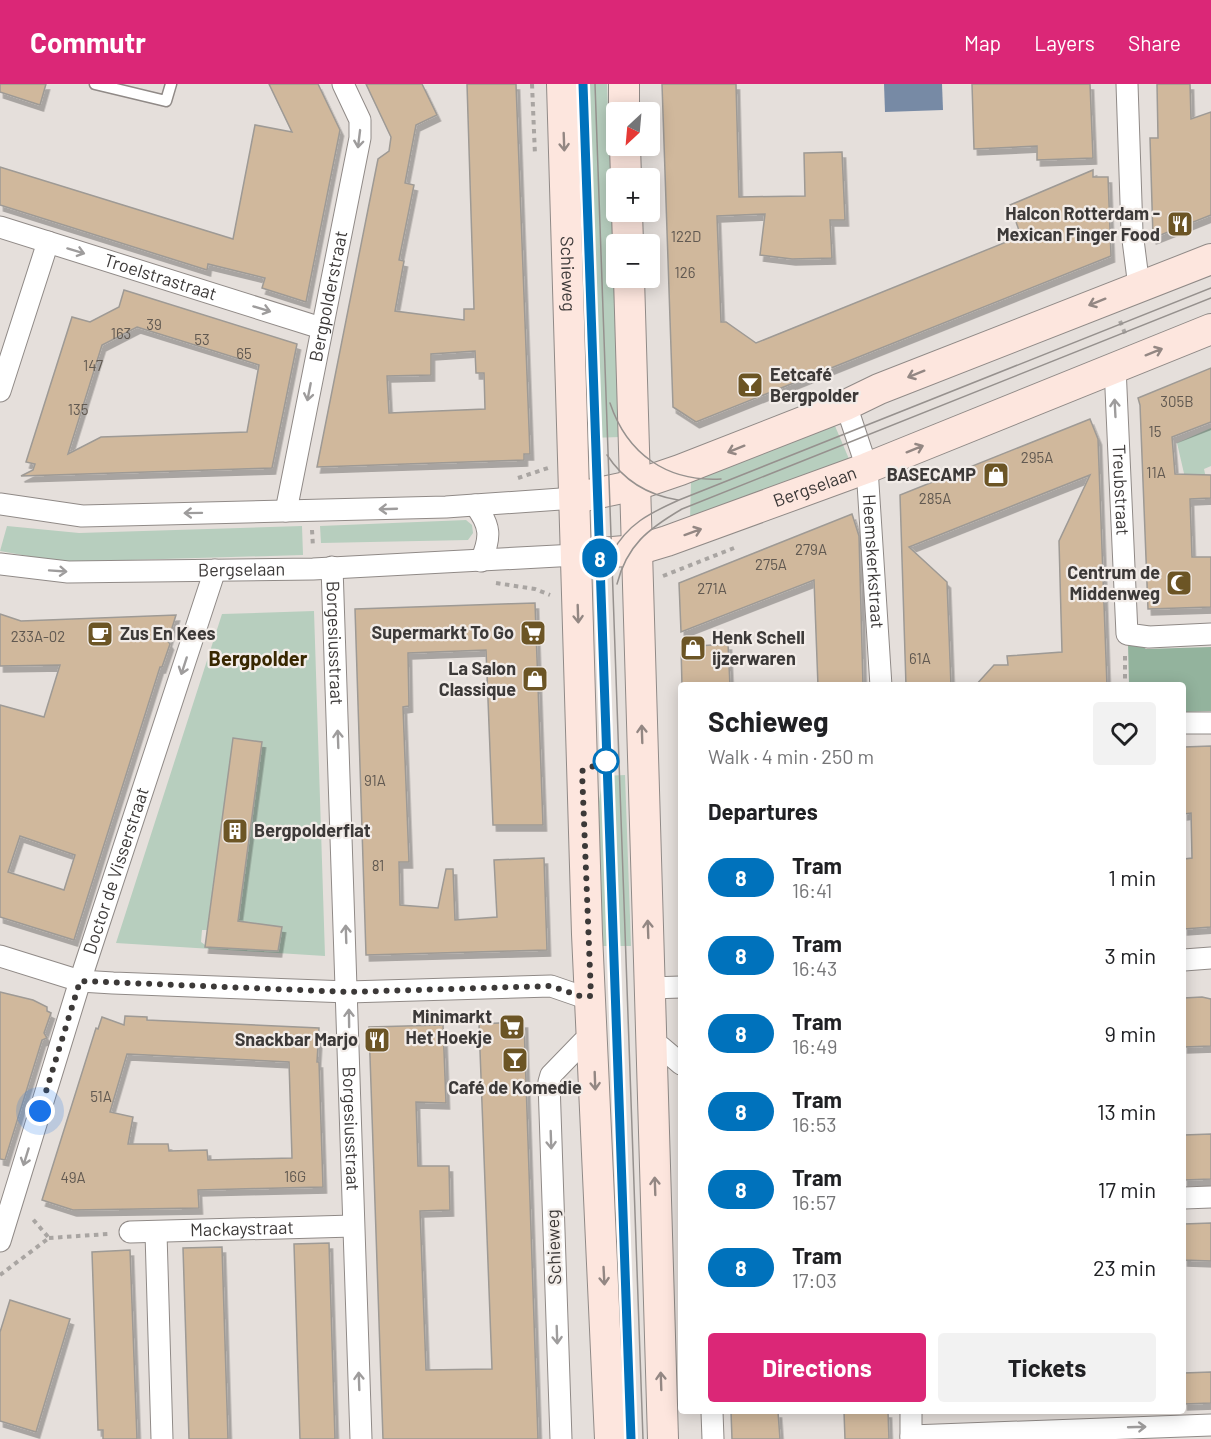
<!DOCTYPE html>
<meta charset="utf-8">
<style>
:root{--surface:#fff;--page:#f2f2f2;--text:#202124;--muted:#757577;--accent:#db2777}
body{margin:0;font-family:Barlow,sans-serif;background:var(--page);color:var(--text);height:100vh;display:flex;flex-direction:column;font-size:22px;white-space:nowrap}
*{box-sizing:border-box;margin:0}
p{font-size:20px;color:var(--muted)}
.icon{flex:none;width:33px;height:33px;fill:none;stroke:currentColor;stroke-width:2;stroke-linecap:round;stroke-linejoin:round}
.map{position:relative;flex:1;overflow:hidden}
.drawer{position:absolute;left:678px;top:598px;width:508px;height:732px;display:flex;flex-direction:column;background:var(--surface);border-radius:6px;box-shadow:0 3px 15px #0003}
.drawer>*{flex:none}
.badge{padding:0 12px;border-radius:20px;font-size:21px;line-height:39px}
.needle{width:39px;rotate:206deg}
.fabs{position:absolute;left:606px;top:18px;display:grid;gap:12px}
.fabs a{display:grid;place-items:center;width:54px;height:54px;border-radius:6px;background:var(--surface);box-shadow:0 3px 15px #0003;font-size:30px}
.you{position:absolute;width:30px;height:30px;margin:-15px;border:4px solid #fff;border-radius:50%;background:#1a73e8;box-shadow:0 0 0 9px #1a73e833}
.map>.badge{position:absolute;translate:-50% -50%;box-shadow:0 0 0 3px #fff}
h2{padding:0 30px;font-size:22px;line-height:54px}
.round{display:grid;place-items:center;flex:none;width:63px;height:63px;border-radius:6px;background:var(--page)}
.head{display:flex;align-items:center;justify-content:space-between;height:102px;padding:0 30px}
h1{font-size:28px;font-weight:700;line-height:45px}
.primary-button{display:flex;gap:12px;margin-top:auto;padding:12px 30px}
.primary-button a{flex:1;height:69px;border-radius:6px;background:var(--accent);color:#fff;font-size:24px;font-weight:700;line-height:69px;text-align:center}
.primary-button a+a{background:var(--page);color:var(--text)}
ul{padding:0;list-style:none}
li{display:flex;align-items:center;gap:18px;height:78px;padding:0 30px}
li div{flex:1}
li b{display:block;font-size:22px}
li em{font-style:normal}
li .badge{min-width:66px;font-weight:700;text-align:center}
header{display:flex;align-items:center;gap:36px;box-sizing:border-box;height:84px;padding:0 30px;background:var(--accent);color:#fff}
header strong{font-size:28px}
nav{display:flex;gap:33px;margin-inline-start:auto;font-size:21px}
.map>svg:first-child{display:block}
.green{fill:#b7cebe;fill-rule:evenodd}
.forest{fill:#93b39d}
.water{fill:#778aa5}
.building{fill:#d0b89c;stroke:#9e9a95;stroke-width:1.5;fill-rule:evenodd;filter:url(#shadow)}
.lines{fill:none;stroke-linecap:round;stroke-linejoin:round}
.service-casing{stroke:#908a87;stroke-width:13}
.minor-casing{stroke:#908a87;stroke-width:23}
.secondary-casing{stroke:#908a87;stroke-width:32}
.path{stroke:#a9a5a2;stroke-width:4;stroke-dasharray:4.5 4.5;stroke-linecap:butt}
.service{stroke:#fff;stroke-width:10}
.minor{stroke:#fff;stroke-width:21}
.secondary{stroke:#fde6de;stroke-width:30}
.tram{stroke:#96918e;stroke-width:1.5}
.oneway{stroke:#9e9c9c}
.oneway2{stroke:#938783}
.line-casing{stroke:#fff;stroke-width:14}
.line{stroke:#0072bc;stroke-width:9}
.walk{stroke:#3c3938;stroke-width:6;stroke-dasharray:0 10.8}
.stop-dot{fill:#fff;stroke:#0072bc;stroke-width:3}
.labels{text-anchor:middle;stroke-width:4.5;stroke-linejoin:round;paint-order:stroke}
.number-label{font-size:15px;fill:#615951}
.poi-label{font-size:18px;font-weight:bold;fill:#3c3938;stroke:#f2ece8;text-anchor:end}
.street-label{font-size:18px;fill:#3c3938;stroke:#f2ece8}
.neighbourhood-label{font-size:20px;font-weight:bold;fill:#382700;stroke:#f2ece8}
</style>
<header>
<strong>Commutr</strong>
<nav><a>Map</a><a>Layers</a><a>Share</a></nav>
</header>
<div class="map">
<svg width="1211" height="1355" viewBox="0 0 1211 1355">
<defs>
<filter id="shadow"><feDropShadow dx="3.5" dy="6" stdDeviation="0" flood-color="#0004"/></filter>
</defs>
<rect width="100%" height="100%" fill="#e5dfdb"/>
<!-- green -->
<g class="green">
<path d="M576,0H607L620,353L590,354Z"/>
<path d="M835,342L849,375L690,438L691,397Z"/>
<path d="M1211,344V382L1204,385L1207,399L1186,398L1177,359Z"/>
<path d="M466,436L472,441L473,449L468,456L321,459L320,442Z"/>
<path d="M7,442L79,449L302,442L303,471L61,478L0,467Z"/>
<path d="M314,527L325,872L116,859L222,530ZM233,655L262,659L238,837L281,843L278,867L208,863L201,858L202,846H207Z"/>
<path d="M625,691L631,862H603L598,724L603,692Z"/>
</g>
<!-- forest -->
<path class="forest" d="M1128,559L1139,560L1146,565L1211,563V627L1184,628V602L1129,601Z"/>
<!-- water -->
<path class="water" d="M884,0H942L943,26L885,28Z"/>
<!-- building -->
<g class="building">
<path d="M0,0H46L40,21L0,8Z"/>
<path d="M269,0H318L340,46L306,218L262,204L265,194L208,180L207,186L0,121V83L233,155L255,41L292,48Z"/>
<path d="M366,0H422L437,31L416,41L405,99L414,101L399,176L404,177L395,227L464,236V225H474L467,0H516L530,370H524V376L317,383L378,75L389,67L391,53ZM475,267L476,289H484L485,325L389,329L387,292L431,291V270Z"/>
<path d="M662,0H736L739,113L805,112L804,69L842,68L845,136H830L832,174L792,175L760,171L765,130L717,132L721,238H726L756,259L1021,152L1010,121L1093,86V93H1108L1111,172L696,338L673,323Z"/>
<path d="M972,0H1090L1093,74L1037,76V62L974,65Z"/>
<path d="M1157,0H1190L1191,35L1211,28V131L1153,154L1150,54H1158Z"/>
<path d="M124,206L297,260L272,384L21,392L33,386L35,380L26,378L72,233L90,238L119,223ZM137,243L259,281L247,348L101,353L68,370L102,261Z"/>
<path d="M1211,284V338L1172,353L1175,390L1211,391V414L1190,415L1192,473H1211V523L1148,525L1140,321L1138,314Z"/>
<path d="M1090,335L1098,355L1107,602H975L994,581H1008L1007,572L1062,568L1059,457L1090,391L909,463L947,498L951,602H906L900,411Z"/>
<path d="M852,430L859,452L863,602H818L814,496L681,548L679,499Z"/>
<path d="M535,519L543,741H493L486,566L408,569L409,622L403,623L409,778H399L400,821L438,824L446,785H453L455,836L497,833L494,776L544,774L547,866L366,871L355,525Z"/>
<path d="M0,530L21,537L176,531L168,557L170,560L162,583H160L74,856L0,833V621L44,633L60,581L0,582ZM20,752L75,771L64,806L8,788Z"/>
<path d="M728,560L730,602H682L681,563Z"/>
<path d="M233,654L262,658L238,837L282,843L278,867L205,863Z"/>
<path d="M1211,662V843L1184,845V775L1192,774L1191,729L1184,730V663Z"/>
<path d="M0,908L33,916L47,923V927L51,929L44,949L47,954L42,956L5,1076L0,1075Z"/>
<path d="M1202,913L1211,915V962L1184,963V914Z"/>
<path d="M125,932L147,933V936L319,944L317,978H319L323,1103L198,1106L199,1124L73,1126L42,1116L96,944L98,945L102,933L124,941ZM127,970L289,978L292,1074L208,1076L207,1066L169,1067L168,1060H128L133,1033L110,1028Z"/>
<path d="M524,938L538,1355H383L369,943L443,941L446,1019L416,1018L418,1082H449L450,1126L420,1127L426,1286L492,1285L479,940Z"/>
<path d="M1211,1050V1095L1184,1096V1051Z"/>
<path d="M1211,1139V1177L1184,1176V1140Z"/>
<path d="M329,1159L335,1355H300L294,1160Z"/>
<path d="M222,1163L228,1355H189L183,1164Z"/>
<path d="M130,1166L137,1355H103V1346H98L92,1168Z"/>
<path d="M10,1216L70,1235L36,1348L0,1337V1248Z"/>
<path d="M1211,1288V1319L1184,1320V1289Z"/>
<path d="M731,1328H778L780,1355H732Z"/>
<path d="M844,1328H888L889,1355H845Z"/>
</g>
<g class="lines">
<!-- service casing -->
<g class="service-casing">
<path id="service" d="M95,0L166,17L171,0"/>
</g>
<!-- minor casing -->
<g class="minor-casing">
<g id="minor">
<path d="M1127,0L1132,148L1139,203"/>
<path id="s1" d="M0,143L321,244"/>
<path id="s2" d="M1115,283L1127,550L1149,553L1211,550"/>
<path d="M0,307L48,158"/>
<path id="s3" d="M846,321L867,384L881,602"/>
<path d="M0,420L82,432L446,423L575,414"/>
<path d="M475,421C491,442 491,453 481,477"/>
<path id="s4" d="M286,427L360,54V36L343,0"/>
<path id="s5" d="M0,480L68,488L313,485L576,471"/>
<path id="s6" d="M332,483L361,1355"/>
<path d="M1184,639H1211"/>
<path d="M0,872L80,897L113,899L348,908L551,902L580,912H591"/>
<path d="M1184,876L1211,874"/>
<path d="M650,904L681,903"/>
<path d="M651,963H661L681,980"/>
<path d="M1184,1114L1211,1113"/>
<path id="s7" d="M130,1148L353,1142"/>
<path d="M156,1149L162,1355"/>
<path id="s8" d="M0,1157L80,897L215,486"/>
<path d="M712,1328L713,1355"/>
<path d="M911,1328V1355"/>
<path d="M911,1352L1211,1341"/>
<path d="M561,1355L549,998L551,991L583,958L594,957"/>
</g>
</g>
<!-- secondary casing -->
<g class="secondary-casing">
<g id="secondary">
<path id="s9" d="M562,0L587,850L610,1355"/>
<path d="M624,0V28"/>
<path d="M625,62L626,94"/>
<path d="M627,128L628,160"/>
<path d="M629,194L663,1355"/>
<path d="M575,414L636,401L680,386L846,321L879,305L1211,175"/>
<path id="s10" d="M576,471L637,466L667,457L867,384L1211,245"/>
</g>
</g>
<!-- path -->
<g class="path">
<path d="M532,0L535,71"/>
<path d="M655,167L656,186"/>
<path d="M1120,237L1126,252"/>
<path d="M518,394L548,384"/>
<path d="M312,446L313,463"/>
<path d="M663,492L734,464"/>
<path d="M496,499L535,505L550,511"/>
<path d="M1125,572V602"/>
<path d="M49,1154L108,1150"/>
<path d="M0,1191L49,1154L31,1133"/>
</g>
<!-- service -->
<use href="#service" class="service"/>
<!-- minor -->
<use href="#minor" class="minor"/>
<!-- secondary -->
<use href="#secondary" class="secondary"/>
<!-- tram -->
<g class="tram">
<path d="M583,0L631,1355"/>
<path d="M595,0L643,1355"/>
<path d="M610,319C627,370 667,398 721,395"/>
<path d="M607,371C624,397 647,411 678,416"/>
<path d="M612,469C627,440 650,429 679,416L1211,204"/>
<path d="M617,500C627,461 648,445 682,425L1211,214"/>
</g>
</g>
<!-- one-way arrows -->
<defs><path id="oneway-shaft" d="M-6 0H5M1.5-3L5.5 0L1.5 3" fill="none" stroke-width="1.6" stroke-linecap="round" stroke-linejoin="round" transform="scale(1.5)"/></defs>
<g class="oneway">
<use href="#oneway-shaft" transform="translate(359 55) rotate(97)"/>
<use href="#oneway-shaft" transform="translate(76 167) rotate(17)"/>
<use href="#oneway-shaft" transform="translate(262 225) rotate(17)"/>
<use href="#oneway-shaft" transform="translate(309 308) rotate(101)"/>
<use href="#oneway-shaft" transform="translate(1115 324) rotate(-93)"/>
<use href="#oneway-shaft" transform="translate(388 425) rotate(178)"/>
<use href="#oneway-shaft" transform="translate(193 429) rotate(179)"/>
<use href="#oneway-shaft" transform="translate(58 487) rotate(4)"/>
<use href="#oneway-shaft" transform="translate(184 582) rotate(108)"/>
<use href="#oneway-shaft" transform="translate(338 655) rotate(-92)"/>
<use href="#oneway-shaft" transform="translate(346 850) rotate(-92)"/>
<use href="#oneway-shaft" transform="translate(349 934) rotate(-91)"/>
<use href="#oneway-shaft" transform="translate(551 1056) rotate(88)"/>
<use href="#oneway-shaft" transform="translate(26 1073) rotate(107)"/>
<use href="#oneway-shaft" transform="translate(557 1251) rotate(88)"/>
<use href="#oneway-shaft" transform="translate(359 1297) rotate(-92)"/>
<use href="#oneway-shaft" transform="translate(1137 1343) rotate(-2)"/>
</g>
<g class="oneway2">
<use href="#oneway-shaft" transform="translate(564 58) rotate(88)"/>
<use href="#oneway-shaft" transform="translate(1097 218) rotate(158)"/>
<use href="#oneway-shaft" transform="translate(1154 268) rotate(-22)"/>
<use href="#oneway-shaft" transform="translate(916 290) rotate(158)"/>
<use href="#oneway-shaft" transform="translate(736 365) rotate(158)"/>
<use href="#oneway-shaft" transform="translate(915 365) rotate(-22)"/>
<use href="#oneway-shaft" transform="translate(693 448) rotate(-20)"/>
<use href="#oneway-shaft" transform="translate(578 530) rotate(88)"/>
<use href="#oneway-shaft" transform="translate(642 650) rotate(-92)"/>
<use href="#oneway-shaft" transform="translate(648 845) rotate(-92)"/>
<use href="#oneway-shaft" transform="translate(595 997) rotate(88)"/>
<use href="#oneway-shaft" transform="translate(655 1102) rotate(-92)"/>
<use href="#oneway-shaft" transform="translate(604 1192) rotate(87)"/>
<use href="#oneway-shaft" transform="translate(661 1297) rotate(-92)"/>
</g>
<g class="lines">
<!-- line casing -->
<g class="line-casing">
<path id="line" d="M583,0L631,1355"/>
</g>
<!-- line -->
<use href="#line" class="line"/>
<!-- walk -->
<path class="walk" d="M40,1027L80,897L348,908L551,902L580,912H591L582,687L606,677"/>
</g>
<!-- icons -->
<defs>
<g id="restaurant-square" transform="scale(1.35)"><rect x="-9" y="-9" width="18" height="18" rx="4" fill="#6c5525" stroke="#f2ece8"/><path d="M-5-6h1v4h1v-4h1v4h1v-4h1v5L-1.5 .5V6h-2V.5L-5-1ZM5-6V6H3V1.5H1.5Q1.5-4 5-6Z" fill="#fff"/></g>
<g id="bar-square" transform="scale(1.35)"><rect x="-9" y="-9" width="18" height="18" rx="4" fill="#6c5525" stroke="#f2ece8"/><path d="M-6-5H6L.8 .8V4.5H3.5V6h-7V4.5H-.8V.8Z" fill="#fff"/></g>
<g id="shop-square" transform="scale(1.35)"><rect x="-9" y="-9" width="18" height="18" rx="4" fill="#6c5525" stroke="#f2ece8"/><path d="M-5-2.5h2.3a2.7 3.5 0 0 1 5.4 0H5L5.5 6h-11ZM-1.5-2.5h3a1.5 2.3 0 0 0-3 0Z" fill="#fff"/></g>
<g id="mosque-square" transform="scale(1.35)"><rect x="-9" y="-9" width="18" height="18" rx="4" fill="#6c5525" stroke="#f2ece8"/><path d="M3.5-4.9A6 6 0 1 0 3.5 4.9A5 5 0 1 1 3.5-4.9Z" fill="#fff"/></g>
<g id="supermarket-square" transform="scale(1.35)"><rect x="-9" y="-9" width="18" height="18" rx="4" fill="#6c5525" stroke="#f2ece8"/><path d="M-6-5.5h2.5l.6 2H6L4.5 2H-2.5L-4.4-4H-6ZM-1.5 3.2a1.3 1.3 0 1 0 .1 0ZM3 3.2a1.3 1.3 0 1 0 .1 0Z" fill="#fff"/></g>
<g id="cafe-square" transform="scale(1.35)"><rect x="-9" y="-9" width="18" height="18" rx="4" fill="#6c5525" stroke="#f2ece8"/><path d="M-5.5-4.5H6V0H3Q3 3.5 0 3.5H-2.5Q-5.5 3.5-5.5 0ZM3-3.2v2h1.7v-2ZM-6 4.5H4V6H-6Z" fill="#fff"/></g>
<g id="building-square" transform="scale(1.35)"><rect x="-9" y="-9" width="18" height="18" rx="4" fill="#6c5525" stroke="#f2ece8"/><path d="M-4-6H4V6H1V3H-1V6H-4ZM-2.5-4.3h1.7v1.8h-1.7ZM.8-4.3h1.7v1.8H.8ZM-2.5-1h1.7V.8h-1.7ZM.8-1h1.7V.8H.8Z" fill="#fff"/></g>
</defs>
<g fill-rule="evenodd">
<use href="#restaurant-square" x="1180" y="140"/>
<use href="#bar-square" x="750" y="301"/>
<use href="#shop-square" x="996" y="391"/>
<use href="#mosque-square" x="1179" y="499"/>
<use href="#supermarket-square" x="533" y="549"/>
<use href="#cafe-square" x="100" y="550"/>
<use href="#shop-square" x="693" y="564"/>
<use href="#shop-square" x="535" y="595"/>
<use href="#building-square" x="235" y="747"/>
<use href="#supermarket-square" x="512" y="943"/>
<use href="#restaurant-square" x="377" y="956"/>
<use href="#bar-square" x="515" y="976"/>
</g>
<!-- markers -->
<circle class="stop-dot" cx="606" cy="677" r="12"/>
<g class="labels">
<!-- number labels -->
<g class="number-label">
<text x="686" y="158">122D</text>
<text x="685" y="194">126</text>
<text x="154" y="246">39</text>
<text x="121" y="255">163</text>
<text x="202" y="261">53</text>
<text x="244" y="275">65</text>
<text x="93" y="287">147</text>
<text x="1177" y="323">305B</text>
<text x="78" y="331">135</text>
<text x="1155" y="353">15</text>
<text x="1037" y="379">295A</text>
<text x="1156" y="394">11A</text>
<text x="935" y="420">285A</text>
<text x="811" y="471">279A</text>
<text x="771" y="486">275A</text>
<text x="712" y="510">271A</text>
<text x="38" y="558">233A-02</text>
<text x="920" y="580">61A</text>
<text x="375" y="702">91A</text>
<text x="378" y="787">81</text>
<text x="101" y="1018">51A</text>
<text x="295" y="1098">16G</text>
<text x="73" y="1099">49A</text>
</g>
<!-- poi labels -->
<g class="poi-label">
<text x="1160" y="136">Halcon Rotterdam -<tspan x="1160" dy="21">Mexican Finger Food</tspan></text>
<text x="770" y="297" text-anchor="start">Eetcafé<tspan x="770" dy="21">Bergpolder</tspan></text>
<text x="976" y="397">BASECAMP</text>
<text x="1160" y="495">Centrum de<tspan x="1160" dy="21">Middenweg</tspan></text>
<text x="514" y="555">Supermarkt To Go</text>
<text x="120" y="556" text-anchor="start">Zus En Kees</text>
<text x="712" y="560" text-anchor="start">Henk Schell<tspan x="712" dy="21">ijzerwaren</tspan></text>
<text x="516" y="591">La Salon<tspan x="516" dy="21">Classique</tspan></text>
<text x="254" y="753" text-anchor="start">Bergpolderflat</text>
<text x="492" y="939">Minimarkt<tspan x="492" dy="21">Het Hoekje</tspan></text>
<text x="358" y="962">Snackbar Marjo</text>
<text x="515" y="1010" text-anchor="middle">Café de Komedie</text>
</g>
<!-- street labels -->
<g class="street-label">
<text dy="6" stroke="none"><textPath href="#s9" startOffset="190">Schieweg</textPath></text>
<text dy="6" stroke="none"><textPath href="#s1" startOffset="168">Troelstrastraat</textPath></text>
<text dy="6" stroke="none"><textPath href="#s4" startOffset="219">Bergpolderstraat</textPath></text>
<text dy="6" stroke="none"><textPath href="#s10" startOffset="250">Bergselaan</textPath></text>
<text dy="6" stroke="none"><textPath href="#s2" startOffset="123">Treubstraat</textPath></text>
<text dy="6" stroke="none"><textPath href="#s3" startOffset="160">Heemskerkstraat</textPath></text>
<text dy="6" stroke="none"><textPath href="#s5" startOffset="242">Bergselaan</textPath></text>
<text dy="6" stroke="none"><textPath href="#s6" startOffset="76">Borgesiusstraat</textPath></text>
<text dy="6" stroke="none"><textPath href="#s8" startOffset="388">Doctor de Visserstraat</textPath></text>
<text dy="6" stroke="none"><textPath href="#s6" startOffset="562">Borgesiusstraat</textPath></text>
<text dy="6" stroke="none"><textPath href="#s7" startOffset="112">Mackaystraat</textPath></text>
<text transform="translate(554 1163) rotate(-92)" y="6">Schieweg</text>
</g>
<!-- neighbourhood labels -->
<g class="neighbourhood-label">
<text x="258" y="582">Bergpolder</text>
</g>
</g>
</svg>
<div class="fabs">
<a><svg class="needle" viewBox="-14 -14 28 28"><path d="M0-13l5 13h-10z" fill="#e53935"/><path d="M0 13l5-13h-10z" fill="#757577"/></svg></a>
<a>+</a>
<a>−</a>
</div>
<div class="you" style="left:40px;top:1027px"></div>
<b class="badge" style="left:600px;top:474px;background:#0072bc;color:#fff">8</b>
<section class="drawer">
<div class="head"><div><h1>Schieweg</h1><p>Walk · 4 min · 250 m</p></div><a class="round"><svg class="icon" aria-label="heart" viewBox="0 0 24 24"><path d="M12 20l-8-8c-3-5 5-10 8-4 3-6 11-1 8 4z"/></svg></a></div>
<h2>Departures</h2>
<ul>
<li><span class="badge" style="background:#0072bc;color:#fff">8</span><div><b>Tram</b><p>16:41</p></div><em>1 min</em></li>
<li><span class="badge" style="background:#0072bc;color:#fff">8</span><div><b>Tram</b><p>16:43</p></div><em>3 min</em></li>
<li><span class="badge" style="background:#0072bc;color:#fff">8</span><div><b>Tram</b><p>16:49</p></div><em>9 min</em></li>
<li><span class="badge" style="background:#0072bc;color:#fff">8</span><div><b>Tram</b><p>16:53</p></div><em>13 min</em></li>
<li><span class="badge" style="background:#0072bc;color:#fff">8</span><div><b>Tram</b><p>16:57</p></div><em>17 min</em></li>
<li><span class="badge" style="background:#0072bc;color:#fff">8</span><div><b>Tram</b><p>17:03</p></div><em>23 min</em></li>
</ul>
<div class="primary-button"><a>Directions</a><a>Tickets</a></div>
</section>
</div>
